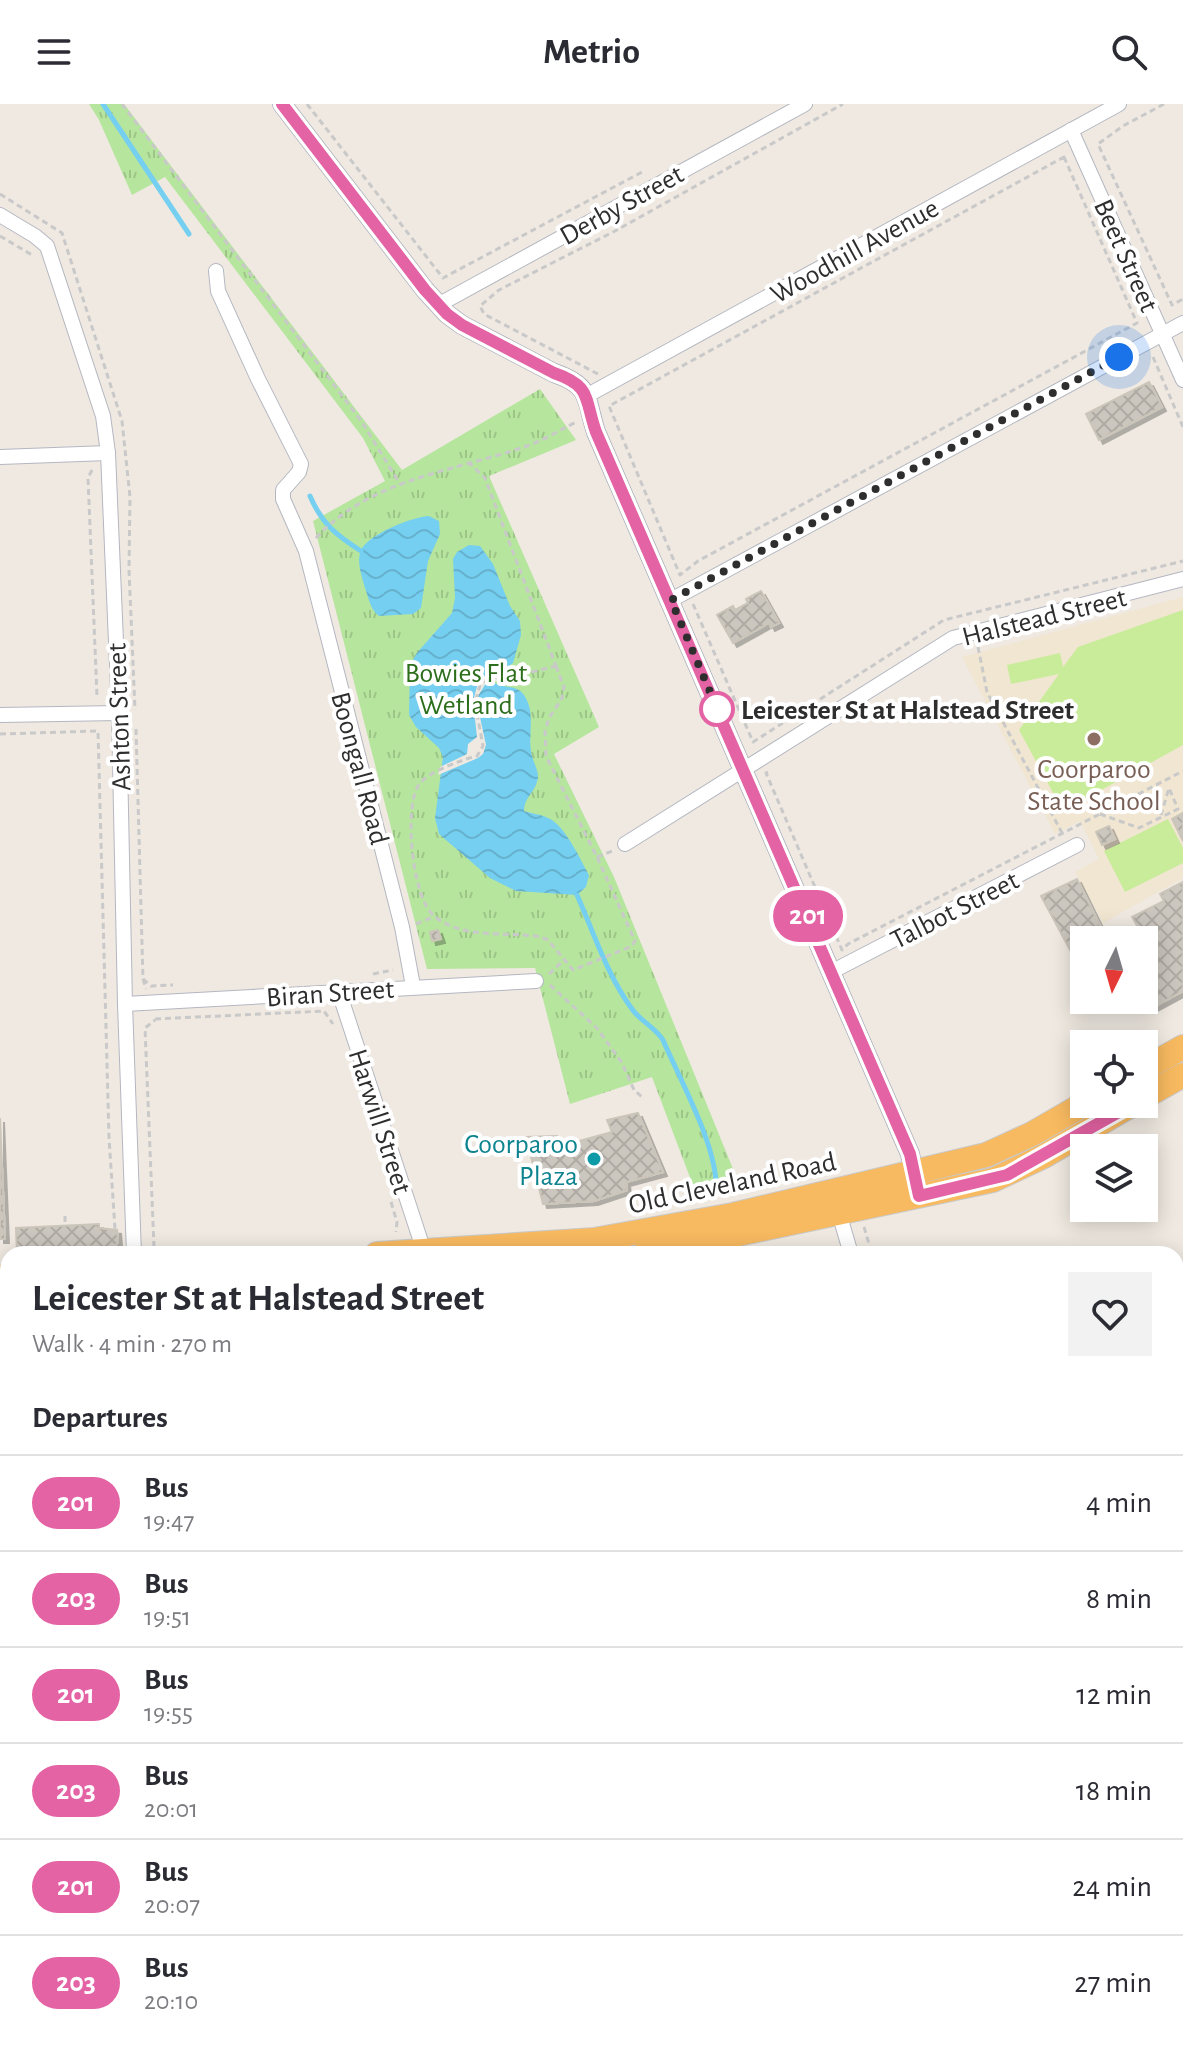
<!DOCTYPE html>
<meta charset="utf-8">
<style>
:root{--surface:#fff;--page:#f2f2f3;--text:#2b2b33;--muted:#7c7c81;--line:#e1e1e2}
body{margin:0;font-family:"Alegreya Sans",sans-serif;background:var(--page);color:var(--text);height:100vh;display:flex;flex-direction:column;font-size:30px;white-space:nowrap}
*{box-sizing:border-box;margin:0}
p{font-size:26px;color:var(--muted)}
.icon{flex:none;width:44px;height:44px;fill:none;stroke:currentColor;stroke-width:2;stroke-linecap:round;stroke-linejoin:round}
.map{position:relative;flex:1;overflow:hidden}
.side{position:absolute;left:0px;top:1142px;width:1184px;height:802px;display:flex;flex-direction:column;background:var(--surface);border-radius:24px 24px 0 0;box-shadow:0 4px 20px #0003}
.side>*{flex:none}
.badge{padding:0 16px;border-radius:26px;font-size:28px;line-height:52px}
.needle{width:52px;rotate:185deg}
.fabs{position:absolute;left:1070px;top:822px;display:grid;gap:16px}
.fabs a{display:grid;place-items:center;width:88px;height:88px;border-radius:0px;background:var(--surface);box-shadow:0 4px 20px #0003;font-size:40px}
.you{position:absolute;width:40px;height:40px;margin:-20px;border:6px solid #fff;border-radius:50%;background:#1a73e8;box-shadow:0 0 0 12px #1a73e833}
.map>.badge{position:absolute;translate:-50% -50%;box-shadow:0 0 0 4px #fff}
h2{padding:0 32px;font-size:30px;line-height:72px}
.round{display:grid;place-items:center;flex:none;width:84px;height:84px;border-radius:0px;background:var(--page)}
.summary{display:flex;align-items:center;justify-content:space-between;height:136px;padding:0 32px}
h1{font-size:38px;font-weight:600;line-height:60px}
ul{padding:0;list-style:none}
li{display:flex;align-items:center;gap:24px;height:96px;padding:0 32px;border-top:2px solid var(--line)}
li div{flex:1}
li b{display:block;font-size:30px}
li em{font-style:normal}
li .badge{min-width:88px;font-weight:700;text-align:center}
header{display:flex;justify-content:space-between;align-items:center;height:104px;padding:0 32px;background:var(--surface);font-size:36px;font-weight:600}
.map>svg:first-child{display:block}
.education{fill:#f0e6d1}
.park{fill:url(#park-tufts)}
.pitch{fill:#c9ec9a}
.water{fill:url(#water-waves)}
.pier{fill:#efe9e1}
.lines{fill:none;stroke-linecap:round;stroke-linejoin:round}
.stream{stroke:#75cff0;stroke-width:5}
.building{fill:url(#building-cross-hatch);stroke:#cbc5ba;stroke-width:2;filter:url(#shadow)}
.minor-casing{stroke:#b4b7c1;stroke-width:16}
.tertiary-casing{stroke:#b4b7c1;stroke-width:20}
.secondary-casing{stroke:#b4b7c1;stroke-width:22}
.trunk-casing{stroke:#c9c9c9;stroke-width:26}
.path{stroke:#c9c9c9;stroke-width:3;stroke-dasharray:6 4;stroke-linecap:butt}
.minor{stroke:#fff;stroke-width:14}
.tertiary{stroke:#fff;stroke-width:18}
.secondary{stroke:#fff;stroke-width:20}
.trunk{stroke:#f8ba60;stroke-width:24}
.line-casing{stroke:#fff;stroke-width:18}
.line{stroke:#e463a4;stroke-width:12}
.walk{stroke:#2e2e2e;stroke-width:8;stroke-dasharray:0 14.4}
.stop-dot{fill:#fff;stroke:#e463a4;stroke-width:4}
.education-dot{fill:#8d6e63;stroke:#fff;stroke-width:3}
.culture-dot{fill:#0f9aa8;stroke:#fff;stroke-width:3}
.labels{text-anchor:middle;stroke-width:8;stroke-linejoin:round;paint-order:stroke}
.street-label{font-size:28px;fill:#2e2e2e;stroke:#fff}
.park-label{font-size:28px;fill:#2c6e1b;stroke:#fff}
.stop-label{font-size:28px;font-weight:bold;fill:#2e2e2e;stroke:#fff;text-anchor:start}
.education-label{font-size:28px;fill:#785e54;stroke:#fff}
.culture-label{font-size:28px;fill:#0d838f;stroke:#fff;text-anchor:end}
</style>
<header><svg class="icon" aria-label="menu" viewBox="0 0 24 24"><path d="M4 6h16M4 12h16M4 18h16"/></svg>Metrio<svg class="icon" aria-label="search" viewBox="0 0 24 24"><circle cx="10" cy="10" r="6"/><path d="M15 15l6 6"/></svg></header>
<div class="map">
<svg width="1183" height="1943" viewBox="0 0 1183 1943">
<defs>
<pattern id="park-tufts" width="24" height="20" patternUnits="userSpaceOnUse" patternTransform="scale(2)"><rect width="24" height="20" fill="#b6e59e"/><path d="M3 7l-1-3M5 7V3M7 7l1-3M15 17l-1-3M17 17v-4M19 17l1-3" fill="none" stroke="#9dc588"/></pattern>
<pattern id="water-waves" width="16" height="10" patternUnits="userSpaceOnUse" patternTransform="scale(2)"><rect width="16" height="10" fill="#75cff0"/><path d="M0 5q4-4 8 0t8 0" fill="none" stroke="#66b2ce"/></pattern>
<pattern id="building-cross-hatch" width="8" height="8" patternUnits="userSpaceOnUse" patternTransform="scale(2)"><rect width="8" height="8" fill="#cbc7bf"/><path d="M0 0l8 8M0 8l8-8" fill="none" stroke="#afaba4"/></pattern>
<filter id="shadow"><feDropShadow dx="4" dy="4" stdDeviation="0" flood-color="#0004"/></filter>
</defs>
<rect width="100%" height="100%" fill="#efe9e1"/>
<!-- education -->
<path class="education" d="M1183,493V774L1103,819L1075,768L1099,755L1080,717L1055,730L962,553Z"/>
<!-- park -->
<g class="park">
<path d="M89,0H124L402,366L540,285L576,336L489,372L599,623L554,650L614,773L740,1082L697,1092L652,973L570,1000L535,864L427,865L313,417L385,377L363,334L165,73L132,91L99,16Z"/>
<path d="M1183,1842V1943H982L996,1936H1176V1845Z"/>
<path d="M674,1936H880L883,1943H676Z"/>
</g>
<!-- pitch -->
<g class="pitch">
<path d="M1183,506V641L1063,707L1019,626L1059,570L1011,580L1007,561L1060,549L1063,563L1078,543Z"/>
<path d="M1168,715L1183,744V759L1125,788L1104,747Z"/>
<path d="M1183,1899V1943H1162L1159,1936H1176V1902Z"/>
<path d="M1109,1936H1150L1153,1943H1112Z"/>
</g>
<!-- water -->
<g class="water">
<path d="M429,412L439,417L440,430L428,457L421,504L413,510L379,512C370,505 369,495 365,484C362,472 356,458 361,446C369,430 412,413 429,412Z"/>
<path d="M469,441L480,442L493,460L510,502L520,517L521,531L513,559L491,576C501,586 516,579 524,591C536,609 528,628 531,647C532,658 541,668 537,678C534,689 524,694 524,707C532,710 541,710 548,714C565,721 580,755 589,771L586,783L577,791L516,787L490,774L439,730L435,714L443,653L439,644L416,623L409,611L410,562L416,550L452,509L455,494L453,455L457,448Z"/>
</g>
<!-- pier -->
<path class="pier" d="M508,568L497,577L486,579L478,592V604L486,641L483,650L478,654L438,671L440,663L467,650L468,640L477,633L473,597L478,579L485,572Z"/>
<g class="lines">
<!-- stream -->
<g class="stream">
<path d="M103,0L189,130"/>
<path d="M310,392C322,420 336,431 361,447"/>
<path d="M577,791C594,829 607,871 632,905C640,917 654,922 663,936C680,976 719,1045 716,1087"/>
<path d="M842,1936L843,1943"/>
</g>
</g>
<!-- building -->
<g class="building">
<path d="M1149,278L1162,303L1099,336L1086,310Z"/>
<path d="M761,487L779,519L771,523L769,519L733,539L717,511L733,502L735,506L748,499L746,495Z"/>
<path d="M1183,709V737L1172,715Z"/>
<path d="M1109,722L1115,735L1102,741L1096,728Z"/>
<path d="M1077,775L1107,836H1084V856L1077,859L1041,792Z"/>
<path d="M1183,778V887L1150,905L1144,894V836H1117L1139,825L1132,813L1164,797L1160,790Z"/>
<path d="M438,826L441,835L432,837L430,828Z"/>
<path d="M638,1009L663,1068L626,1078L627,1086L594,1097L543,1100L526,1033L557,1032L561,1042L612,1028L607,1016Z"/>
<path d="M0,1014L5,1135H0Z"/>
<path d="M99,1120V1124L117,1126L118,1138L108,1150H98V1142L60,1144L61,1150H17L16,1124Z"/>
<path d="M0,1228L8,1230L7,1263L0,1261Z"/>
<path d="M1180,1543L1183,1550V1605L1176,1590V1545Z"/>
<path d="M1183,1637V1668L1180,1669L1183,1674V1700L1177,1703L1176,1687L1180,1685L1176,1681V1641Z"/>
<path d="M1179,1784L1183,1791V1820L1176,1824V1786Z"/>
<path d="M1026,1936H1073L1060,1943H1029Z"/>
</g>
<g class="lines">
<!-- minor casing -->
<g class="minor-casing">
<g id="minor">
<path d="M1071,26L1183,276"/>
<path d="M0,111L35,132L47,142L103,312L108,349L119,609L125,900L134,1150"/>
<path d="M216,167L218,187L258,275L301,360L299,368L283,386V395L306,447L402,823L413,882"/>
<path d="M438,201L805,0"/>
<path d="M588,291L1119,0"/>
<path d="M0,353L108,349"/>
<path d="M671,496L1183,219"/>
<path d="M0,611L119,609"/>
<path d="M625,740L953,534L1183,475"/>
<path d="M831,868L1077,741"/>
<path d="M339,888L424,1147"/>
<path d="M125,900L536,877"/>
<path d="M839,1109L851,1150"/>
<path d="M1176,1254L1183,1250"/>
<path d="M0,1382L8,1384"/>
<path d="M1176,1500L1183,1497"/>
<path d="M0,1623L8,1625"/>
<path d="M1176,1740L1183,1737"/>
<path d="M0,1866L8,1869"/>
<path d="M254,1936L280,1943"/>
</g>
</g>
<!-- tertiary casing -->
<g class="tertiary-casing">
<path id="tertiary" d="M282,0L425,186L447,210L462,221L554,269C592,282 585,294 596,328L910,1050L916,1078"/>
</g>
<!-- secondary casing -->
<g class="secondary-casing">
<path id="secondary" d="M531,1936L532,1943"/>
</g>
<!-- trunk casing -->
<g class="trunk-casing">
<g id="trunk">
<path d="M1144,965L1183,943"/>
<path d="M1144,993L1183,971"/>
<path d="M377,1150L594,1136L733,1111L986,1051L1032,1030L1084,1000"/>
<path d="M644,1150L993,1076L1044,1052L1133,1000"/>
<path d="M0,1173L8,1172"/>
<path d="M0,1194L8,1193"/>
</g>
</g>
<!-- path -->
<g class="path">
<path d="M122,0L362,318L400,380"/>
<path d="M307,0L443,174L644,67"/>
<path d="M1164,0L1123,22L1098,40L1172,201L1183,195"/>
<path d="M1064,53L1137,219L698,457L680,471L609,302Z"/>
<path d="M0,90L62,129L122,317L130,393L129,466L135,606"/>
<path d="M0,132L32,151"/>
<path d="M1153,253L1183,323"/>
<path d="M598,270L484,210L480,202L499,186L615,127L843,0"/>
<path d="M468,358L485,374L556,562"/>
<path d="M92,366L88,374L97,592"/>
<path d="M316,434C370,375 455,367 527,342C544,336 560,326 576,318"/>
<path d="M693,500L753,638L944,516L1183,457"/>
<path d="M978,543L987,588L1062,729"/>
<path d="M556,562L564,583L562,594L549,614L545,627L546,652L597,753L635,837L632,842L573,866L548,836L541,833C506,827 464,836 434,812C412,794 404,706 418,682C426,668 462,656 477,652L483,642L475,599L480,581L488,574L523,570Z"/>
<path d="M136,625L143,875L146,885"/>
<path d="M0,630L98,627L109,1034L115,1125"/>
<path d="M768,668L766,669L842,846L848,840L1183,667"/>
<path d="M1100,710L1139,724L1178,705L1169,684L1160,714"/>
<path d="M597,753L612,747"/>
<path d="M416,820L435,812"/>
<path d="M373,870L393,866"/>
<path d="M549,870L564,856"/>
<path d="M143,875L151,882L173,881"/>
<path d="M550,881L597,924L622,959L634,986L643,994"/>
<path d="M155,915L324,907L333,920"/>
<path d="M391,1098L397,1118L396,1128"/>
<path d="M65,1112V1122"/>
<path d="M864,1123L872,1150"/>
<path d="M154,1143L145,924L155,916"/>
<path d="M66,1144V1148"/>
<path d="M114,1147L116,1141"/>
<path d="M1176,1228L1183,1224"/>
<path d="M1176,1274L1183,1270"/>
<path d="M1176,1478L1183,1475"/>
<path d="M1176,1522L1183,1519"/>
<path d="M1176,1717L1183,1714"/>
<path d="M767,1936L768,1943"/>
<path d="M1066,1943L1080,1936"/>
</g>
<!-- minor -->
<use href="#minor" class="minor"/>
<!-- tertiary -->
<use href="#tertiary" class="tertiary"/>
<!-- secondary -->
<use href="#secondary" class="secondary"/>
<!-- trunk -->
<use href="#trunk" class="trunk"/>
</g>
<g class="lines">
<!-- line casing -->
<g class="line-casing">
<path id="line" d="M282,0L425,186L447,210L462,221L554,269C592,282 584,294 596,328L910,1050L919,1092L1007,1071L1133,1000"/>
</g>
<!-- line -->
<use href="#line" class="line"/>
<!-- walk -->
<path class="walk" d="M717,605L719,609L671,496L1119,253"/>
</g>
<!-- markers -->
<circle class="stop-dot" cx="717" cy="605" r="16"/>
<circle class="education-dot" cx="1094" cy="635" r="8"/>
<circle class="culture-dot" cx="594" cy="1055" r="8"/>
<g class="labels">
<!-- street labels -->
<g class="street-label">
<text transform="translate(621 100) rotate(-29)" y="10">Derby Street</text>
<text transform="translate(854 146) rotate(-29)" y="10">Woodhill Avenue</text>
<text transform="translate(1127 151) rotate(66)" y="10">Beet Street</text>
<text transform="translate(1044 512) rotate(-14)" y="10">Halstead Street</text>
<text transform="translate(118 613) rotate(-92)" y="10">Ashton Street</text>
<text transform="translate(361 664) rotate(75)" y="10">Boongall Road</text>
<text transform="translate(954 805) rotate(-27)" y="10">Talbot Street</text>
<text transform="translate(330 888) rotate(-4)" y="10">Biran Street</text>
<text transform="translate(381 1017) rotate(72)" y="10">Harwill Street</text>
<text transform="translate(732 1078) rotate(-12)" y="10">Old Cleveland Road</text>
</g>
<!-- park labels -->
<g class="park-label">
<text x="466" y="578">Bowies Flat<tspan x="466" dy="32">Wetland</tspan></text>
</g>
<!-- stop labels -->
<g class="stop-label">
<text x="741" y="615">Leicester St at Halstead Street</text>
</g>
<!-- education labels -->
<g class="education-label">
<text x="1094" y="674">Coorparoo<tspan x="1094" dy="32">State School</tspan></text>
</g>
<!-- culture labels -->
<g class="culture-label">
<text x="578" y="1049">Coorparoo<tspan x="578" dy="32">Plaza</tspan></text>
</g>
</g>
</svg>
<div class="fabs">
<a><svg class="needle" viewBox="-14 -14 28 28"><path d="M0-13l5 13h-10z" fill="#e53935"/><path d="M0 13l5-13h-10z" fill="#7c7c81"/></svg></a>
<a><svg class="icon" aria-label="locate" viewBox="0 0 24 24"><circle cx="12" cy="12" r="6"/><path d="M12 2v4M12 18v4M2 12h4M18 12h4"/></svg></a>
<a><svg class="icon" aria-label="layers" viewBox="0 0 24 24"><path d="M12 4l9 5-9 5-9-5zM3 14l9 5 9-5"/></svg></a>
</div>
<div class="you" style="left:1119px;top:253px"></div>
<b class="badge" style="left:808px;top:812px;background:#e463a4;color:#fff">201</b>
<section class="side">
<div class="summary"><div><h1>Leicester St at Halstead Street</h1><p>Walk · 4 min · 270 m</p></div><a class="round"><svg class="icon" aria-label="heart" viewBox="0 0 24 24"><path d="M12 20l-8-8c-3-5 5-10 8-4 3-6 11-1 8 4z"/></svg></a></div>
<h2>Departures</h2>
<ul>
<li><span class="badge" style="background:#e463a4;color:#fff">201</span><div><b>Bus</b><p>19:47</p></div><em>4 min</em></li>
<li><span class="badge" style="background:#e463a4;color:#fff">203</span><div><b>Bus</b><p>19:51</p></div><em>8 min</em></li>
<li><span class="badge" style="background:#e463a4;color:#fff">201</span><div><b>Bus</b><p>19:55</p></div><em>12 min</em></li>
<li><span class="badge" style="background:#e463a4;color:#fff">203</span><div><b>Bus</b><p>20:01</p></div><em>18 min</em></li>
<li><span class="badge" style="background:#e463a4;color:#fff">201</span><div><b>Bus</b><p>20:07</p></div><em>24 min</em></li>
<li><span class="badge" style="background:#e463a4;color:#fff">203</span><div><b>Bus</b><p>20:10</p></div><em>27 min</em></li>
</ul>
</section>
</div>
